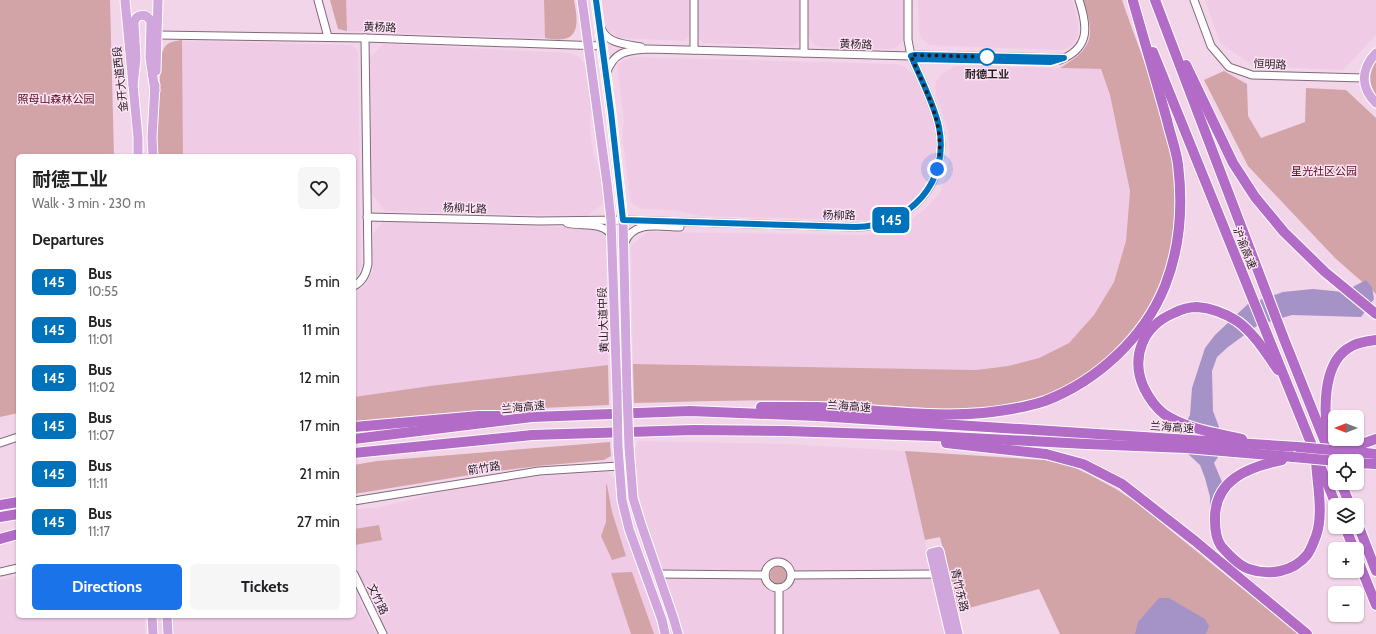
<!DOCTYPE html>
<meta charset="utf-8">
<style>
:root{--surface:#fff;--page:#f6f6f6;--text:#202124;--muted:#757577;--accent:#1a73e8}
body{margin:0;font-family:Cabin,"Noto Sans SC",sans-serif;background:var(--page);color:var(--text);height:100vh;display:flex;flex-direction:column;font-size:15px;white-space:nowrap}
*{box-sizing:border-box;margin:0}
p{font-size:13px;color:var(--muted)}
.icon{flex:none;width:22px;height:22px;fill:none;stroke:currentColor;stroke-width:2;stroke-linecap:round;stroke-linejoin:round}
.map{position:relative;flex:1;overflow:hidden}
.details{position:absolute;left:16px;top:154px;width:340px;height:464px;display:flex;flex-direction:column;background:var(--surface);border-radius:6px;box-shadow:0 1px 3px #0004}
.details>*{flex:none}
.badge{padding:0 8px;border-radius:6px;font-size:14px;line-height:26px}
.needle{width:26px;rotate:270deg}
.fabs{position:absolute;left:1328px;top:410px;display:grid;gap:8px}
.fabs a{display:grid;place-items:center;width:36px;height:36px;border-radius:6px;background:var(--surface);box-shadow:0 1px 3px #0004;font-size:20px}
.you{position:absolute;width:20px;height:20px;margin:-10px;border:3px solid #fff;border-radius:50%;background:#1a73e8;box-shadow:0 0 0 6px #1a73e833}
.map>.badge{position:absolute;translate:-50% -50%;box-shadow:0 0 0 2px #fff}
h2{padding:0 16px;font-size:15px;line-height:36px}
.round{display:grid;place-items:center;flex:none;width:42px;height:42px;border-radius:6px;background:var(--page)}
.headline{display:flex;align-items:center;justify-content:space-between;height:68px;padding:0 16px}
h1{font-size:19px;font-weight:700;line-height:30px}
.cta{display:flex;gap:8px;margin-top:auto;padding:8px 16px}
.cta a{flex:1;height:46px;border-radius:6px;background:var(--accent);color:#fff;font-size:16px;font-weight:700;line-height:46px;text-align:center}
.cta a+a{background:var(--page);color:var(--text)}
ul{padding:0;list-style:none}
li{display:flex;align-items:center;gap:12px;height:48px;padding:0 16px}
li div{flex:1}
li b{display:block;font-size:15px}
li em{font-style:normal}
li .badge{min-width:44px;font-weight:700;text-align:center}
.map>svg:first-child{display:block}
.built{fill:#f0cbe5}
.green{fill:#d3a4a7}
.water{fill:#a593c8}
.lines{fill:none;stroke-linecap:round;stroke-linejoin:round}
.minor-casing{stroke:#82687a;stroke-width:9}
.major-casing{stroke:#fff;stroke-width:11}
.highway-casing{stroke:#fff;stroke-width:12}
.minor{stroke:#fff;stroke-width:7}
.major{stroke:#d1a6dd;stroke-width:9}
.highway{stroke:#b26bc6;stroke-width:10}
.major-bridge-casing{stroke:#fff;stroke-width:11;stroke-linecap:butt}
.highway-bridge-casing{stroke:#fff;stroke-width:12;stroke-linecap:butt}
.major-bridge{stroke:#d1a6dd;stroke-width:9}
.highway-bridge{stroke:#b26bc6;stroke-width:10}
.line-casing{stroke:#fff;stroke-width:9}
.line{stroke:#0072bc;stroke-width:6}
.walk{stroke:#261b23;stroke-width:4;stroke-dasharray:0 7.2}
.stop-dot{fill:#fff;stroke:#0072bc;stroke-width:2}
.labels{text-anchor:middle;stroke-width:3;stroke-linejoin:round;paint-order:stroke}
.street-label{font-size:11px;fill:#261b23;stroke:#fce4f4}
.stop-label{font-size:11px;font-weight:bold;fill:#261b23;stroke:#fce4f4}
.park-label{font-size:11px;fill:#590c1e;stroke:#fce4f4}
</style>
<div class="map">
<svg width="1376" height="634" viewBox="0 0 1376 634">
<rect width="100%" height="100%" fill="#f2d5e9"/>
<!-- built -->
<g class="built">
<path d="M330,0H544L545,38L347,31L338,29Z"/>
<path d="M599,0H689V36L685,41L621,38L616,36L603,27Z"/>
<path d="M697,0H801L802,35L800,40L796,44L791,46L703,43L698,37Z"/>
<path d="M808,0H904V37L901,43L896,47L890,49L822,47L817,46L812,42L809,36Z"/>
<path d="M918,0H1072L1078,22V35L1072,45L1067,48L1060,50L930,45L922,39L920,35L919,28Z"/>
<path d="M1205,0H1376V35L1343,70L1254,66L1221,44Z"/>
<path d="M182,41L352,45L358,52L361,267L355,280L354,156H183Z"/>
<path d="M384,44L570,53L577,56L582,60L585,66L591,110L590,129L593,153L599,169L604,203L587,216L385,211L372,194L370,57Z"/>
<path d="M632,57L897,64L905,67L915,77L935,119L937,133V151L931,173L922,191L909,204L891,215L878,219L863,220L701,216L675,210L644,209L639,208L631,202L630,196L622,134L624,121L618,72V66L621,62Z"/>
<path d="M955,66L1101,69L1110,95L1130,191L1126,241L1114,282L1094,315L1069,343L1039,358L1008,366L976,370L633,364L631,246L647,232L865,235L881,232L898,227L912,219L926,208L940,193L946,176L950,153L948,130L937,98L935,87L937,80L943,73Z"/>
<path d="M383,222L592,228L598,230L604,235L606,240L608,365L430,386L354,397V291L362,288L367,283L373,271V234Z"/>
<path d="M639,441L785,444L905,451L946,634H683L678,615L646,524L639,497L634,450Z"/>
<path d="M607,472L615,480L616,499L621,520L661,634H385L360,581L354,566V509L376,508L407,501L433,494L483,483L539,476Z"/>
<path d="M18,576V616H145V634H0V580Z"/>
<path d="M354,591L376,634H172V616H354Z"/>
</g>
<!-- green -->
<g class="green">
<path d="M0,0H110L114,156H18V413L0,417Z"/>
<path d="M330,0H346L347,31L338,29Z"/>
<path d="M544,0H574C576,12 582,36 564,39C558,40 551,39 545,38Z"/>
<path d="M1083,0H1122C1140,53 1164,108 1173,163C1179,202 1174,252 1159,288C1146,319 1116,356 1087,375C1057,394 1020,405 984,409C970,410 955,410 940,409C898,407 856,402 814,401C754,399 694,402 634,403L633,364L976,370L1008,366L1039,358L1069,343L1094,315L1114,282L1126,241L1130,191L1110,95L1101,69L1060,68C1093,48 1096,37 1083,0Z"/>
<path d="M182,40L183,156H157V141L161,57C164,43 169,42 182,40Z"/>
<path d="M1376,61V95C1368,84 1369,72 1376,61Z"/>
<path d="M1224,71L1247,84L1248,116L1261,138L1305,122L1306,88L1346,90L1376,118V294L1335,258L1248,166L1204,80Z"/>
<path d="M608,365L609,405L476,411L354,423V397L430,386Z"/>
<path d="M610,442L611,456L604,460L538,466L482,473L354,494V465L377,461Z"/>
<path d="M905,451L1044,460L1069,465L1088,474L1116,489L1137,503L1298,634H1060L1039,589L958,611L940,537L925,540Z"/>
<path d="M606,484L607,485L612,512L626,556L612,560L601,536L606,522Z"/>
<path d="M379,525L382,540L355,545L354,529Z"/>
<circle cx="779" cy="575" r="9"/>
<path d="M632,572L654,634H631L611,573Z"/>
</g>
<!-- water -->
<g class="water">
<path d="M1366,280L1372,287L1374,299L1361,317L1292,315L1258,325L1228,347L1217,357L1212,371L1213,411L1219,427L1218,457L1214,463L1222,482L1221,518L1210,526V497L1205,478L1200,465L1187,453L1183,428L1190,415L1192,388L1205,348L1215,335L1248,304L1283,292L1313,289L1343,292Z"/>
<path d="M1159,598H1169L1205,619L1209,626L1206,634H1135L1138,622Z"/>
</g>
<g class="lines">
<!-- minor casing -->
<g class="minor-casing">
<g id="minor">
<path d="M318,0L328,37"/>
<path d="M1194,0L1211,46L1229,67L1252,75L1364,78"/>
<path d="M601,28C607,44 626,44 641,47"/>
<path d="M158,35L365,38L602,46"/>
<path d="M694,50V0"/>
<path d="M804,53V0"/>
<path d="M1060,60C1090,48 1088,27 1079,0"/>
<path d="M606,74C614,51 626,51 647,49L911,56L915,55L1064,58"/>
<path d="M367,217L539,221L623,220L855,227C910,226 950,183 939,127C935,106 920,77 911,56L908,40V0"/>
<path d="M567,223C582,227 605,221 612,237"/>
<path d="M625,242C634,220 660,227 680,227"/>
<path d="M354,286C363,281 366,274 368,264L365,38"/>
<path d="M0,443L18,437"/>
<path d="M354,501L539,471L619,466"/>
<circle cx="778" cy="575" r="13"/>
<path d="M0,572L18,568"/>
<path d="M354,574L383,634"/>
<path d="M658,574L765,575"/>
<path d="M792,575L939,574"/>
<path d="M779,588V634"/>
</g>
</g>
<!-- major casing -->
<g class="major-casing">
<g id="major">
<path d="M125,0L138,138V156"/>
<path d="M582,0L607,183L611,220L617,392"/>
<path d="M596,0L611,113L623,220L627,392"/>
<path d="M1376,53C1361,69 1360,87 1376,103"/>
<path d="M156,71L158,0"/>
<path d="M133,85L136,59L134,23C136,13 147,13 151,22L150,58L155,91"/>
<path d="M153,156L152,138L155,85"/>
<path d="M618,447L622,500L629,529L662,620L665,634"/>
<path d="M629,447L633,498L641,524L673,617L678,634"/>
<path d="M152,616L153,634"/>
<path d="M167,616L168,634"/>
<path d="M950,634L931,553L939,551L958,634"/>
</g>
</g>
<!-- highway casing -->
<g class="highway-casing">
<g id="highway">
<path d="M1155,0L1284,339L1335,467"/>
<path d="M1153,52L1336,505"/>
<path d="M1186,65L1233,163L1255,197L1284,232L1325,272L1376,314"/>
<path d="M761,407C779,407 798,407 817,407C872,409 927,418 983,413C1002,411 1027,407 1045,401C1097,381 1144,338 1165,286C1180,248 1183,205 1178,164C1176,149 1170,134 1167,120C1156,80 1144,40 1133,1"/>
<path d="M354,427L479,416H498"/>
<path d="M354,439L532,417L690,411L817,416L1298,447"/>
<path d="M1242,439C1216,433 1186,429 1164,414C1155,407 1149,398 1144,388C1130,357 1143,326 1174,313C1180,310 1190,307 1197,307C1211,308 1226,314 1237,321C1254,333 1266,353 1278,370"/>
<path d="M1328,439C1324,413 1322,366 1347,349C1355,343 1366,341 1376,340"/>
<path d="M946,443L1046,454L1083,464L1122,484L1195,541L1307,634"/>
<path d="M1342,451L1376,439"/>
<path d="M1346,451L1376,454"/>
<path d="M354,453L532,435L694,430L786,431L932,436L1086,444L1186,448L1293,457"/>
<path d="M1282,460C1248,467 1214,480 1215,520C1215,528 1216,539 1221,546C1228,554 1239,566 1249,569C1269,576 1293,572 1307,555C1311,550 1314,541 1316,536C1324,514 1317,483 1316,461"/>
<path d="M1357,463L1376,464"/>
<path d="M1341,483L1350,505"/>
<path d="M0,505L18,502"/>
<path d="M0,517L18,514"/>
<path d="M1357,522L1376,571"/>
<path d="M1345,527L1354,549"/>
<path d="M0,539L18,534"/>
<path d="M1357,558L1376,605"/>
</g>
</g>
<!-- minor -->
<use href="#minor" class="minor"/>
<!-- major -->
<use href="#major" class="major"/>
<!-- highway -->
<use href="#highway" class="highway"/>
<!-- major-bridge casing -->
<g class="major-bridge-casing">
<g id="major-bridge">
<path d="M617,392L618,447"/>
<path d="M627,392L629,447"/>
</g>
</g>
<!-- highway-bridge casing -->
<g class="highway-bridge-casing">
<g id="highway-bridge">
<path d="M1298,447L1342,451"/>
<path d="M1293,457L1337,461"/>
</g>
</g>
<!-- major-bridge -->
<use href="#major-bridge" class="major-bridge"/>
<!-- highway-bridge -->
<use href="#highway-bridge" class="highway-bridge"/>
</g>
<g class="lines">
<!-- line casing -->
<g class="line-casing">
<path id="line" d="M596,0L611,112L623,220L855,227C910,226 950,182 939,127C935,106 920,77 911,56L915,55L1064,58L1051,62L916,59"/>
</g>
<!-- line -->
<use href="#line" class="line"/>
<!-- walk -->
<path class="walk" d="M937,169C947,126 927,95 911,56L915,55L987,57"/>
</g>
<!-- markers -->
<circle class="stop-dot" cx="987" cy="57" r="8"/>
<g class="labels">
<!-- street labels -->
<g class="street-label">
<text transform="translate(380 27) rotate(2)" y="4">黄杨路</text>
<text transform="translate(856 44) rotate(2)" y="4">黄杨路</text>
<text transform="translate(1270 64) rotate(3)" y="4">恒明路</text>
<text transform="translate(120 79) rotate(-96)" y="4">金开大道西段</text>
<text transform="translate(465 208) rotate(2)" y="4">杨柳北路</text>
<text transform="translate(839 215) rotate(1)" y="4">杨柳路</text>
<text transform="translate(1245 248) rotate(68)" y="4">沪渝高速</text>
<text transform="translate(603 320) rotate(-92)" y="4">黄山大道中段</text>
<text transform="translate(849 406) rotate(4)" y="4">兰海高速</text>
<text transform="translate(523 407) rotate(-5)" y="4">兰海高速</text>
<text transform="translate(1172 427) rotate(4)" y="4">兰海高速</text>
<text transform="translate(484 468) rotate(-9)" y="4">箭竹路</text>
<text transform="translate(960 590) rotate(77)" y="4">青竹东路</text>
<text transform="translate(378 599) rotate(64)" y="4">文竹路</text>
</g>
<!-- stop labels -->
<g class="stop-label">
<text x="987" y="78">耐德工业</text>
</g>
<!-- park labels -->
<g class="park-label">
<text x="56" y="103">照母山森林公园</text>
<text x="1324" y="175">星光社区公园</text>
</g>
</g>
</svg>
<div class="fabs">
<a><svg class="needle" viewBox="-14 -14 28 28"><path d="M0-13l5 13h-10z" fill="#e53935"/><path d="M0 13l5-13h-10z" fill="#757577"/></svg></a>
<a><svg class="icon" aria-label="locate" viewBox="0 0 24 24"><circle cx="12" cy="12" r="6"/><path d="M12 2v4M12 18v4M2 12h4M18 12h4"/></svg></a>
<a><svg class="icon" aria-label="layers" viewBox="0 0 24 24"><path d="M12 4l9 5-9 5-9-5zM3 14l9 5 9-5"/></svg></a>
<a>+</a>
<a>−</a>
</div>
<div class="you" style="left:937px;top:169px"></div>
<b class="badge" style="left:891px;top:220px;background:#0072bc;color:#fff">145</b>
<section class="details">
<div class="headline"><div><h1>耐德工业</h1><p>Walk · 3 min · 230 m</p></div><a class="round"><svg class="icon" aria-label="heart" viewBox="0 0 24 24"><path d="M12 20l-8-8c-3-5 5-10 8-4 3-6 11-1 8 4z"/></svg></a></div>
<h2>Departures</h2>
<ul>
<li><span class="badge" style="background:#0072bc;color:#fff">145</span><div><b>Bus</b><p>10:55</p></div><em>5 min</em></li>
<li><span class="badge" style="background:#0072bc;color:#fff">145</span><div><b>Bus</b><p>11:01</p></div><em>11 min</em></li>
<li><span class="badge" style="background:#0072bc;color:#fff">145</span><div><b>Bus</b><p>11:02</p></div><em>12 min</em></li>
<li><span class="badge" style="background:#0072bc;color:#fff">145</span><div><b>Bus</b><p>11:07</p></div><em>17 min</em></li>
<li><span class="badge" style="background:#0072bc;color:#fff">145</span><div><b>Bus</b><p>11:11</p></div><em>21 min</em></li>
<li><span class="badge" style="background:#0072bc;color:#fff">145</span><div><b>Bus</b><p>11:17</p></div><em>27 min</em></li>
</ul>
<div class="cta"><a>Directions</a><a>Tickets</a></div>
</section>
</div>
